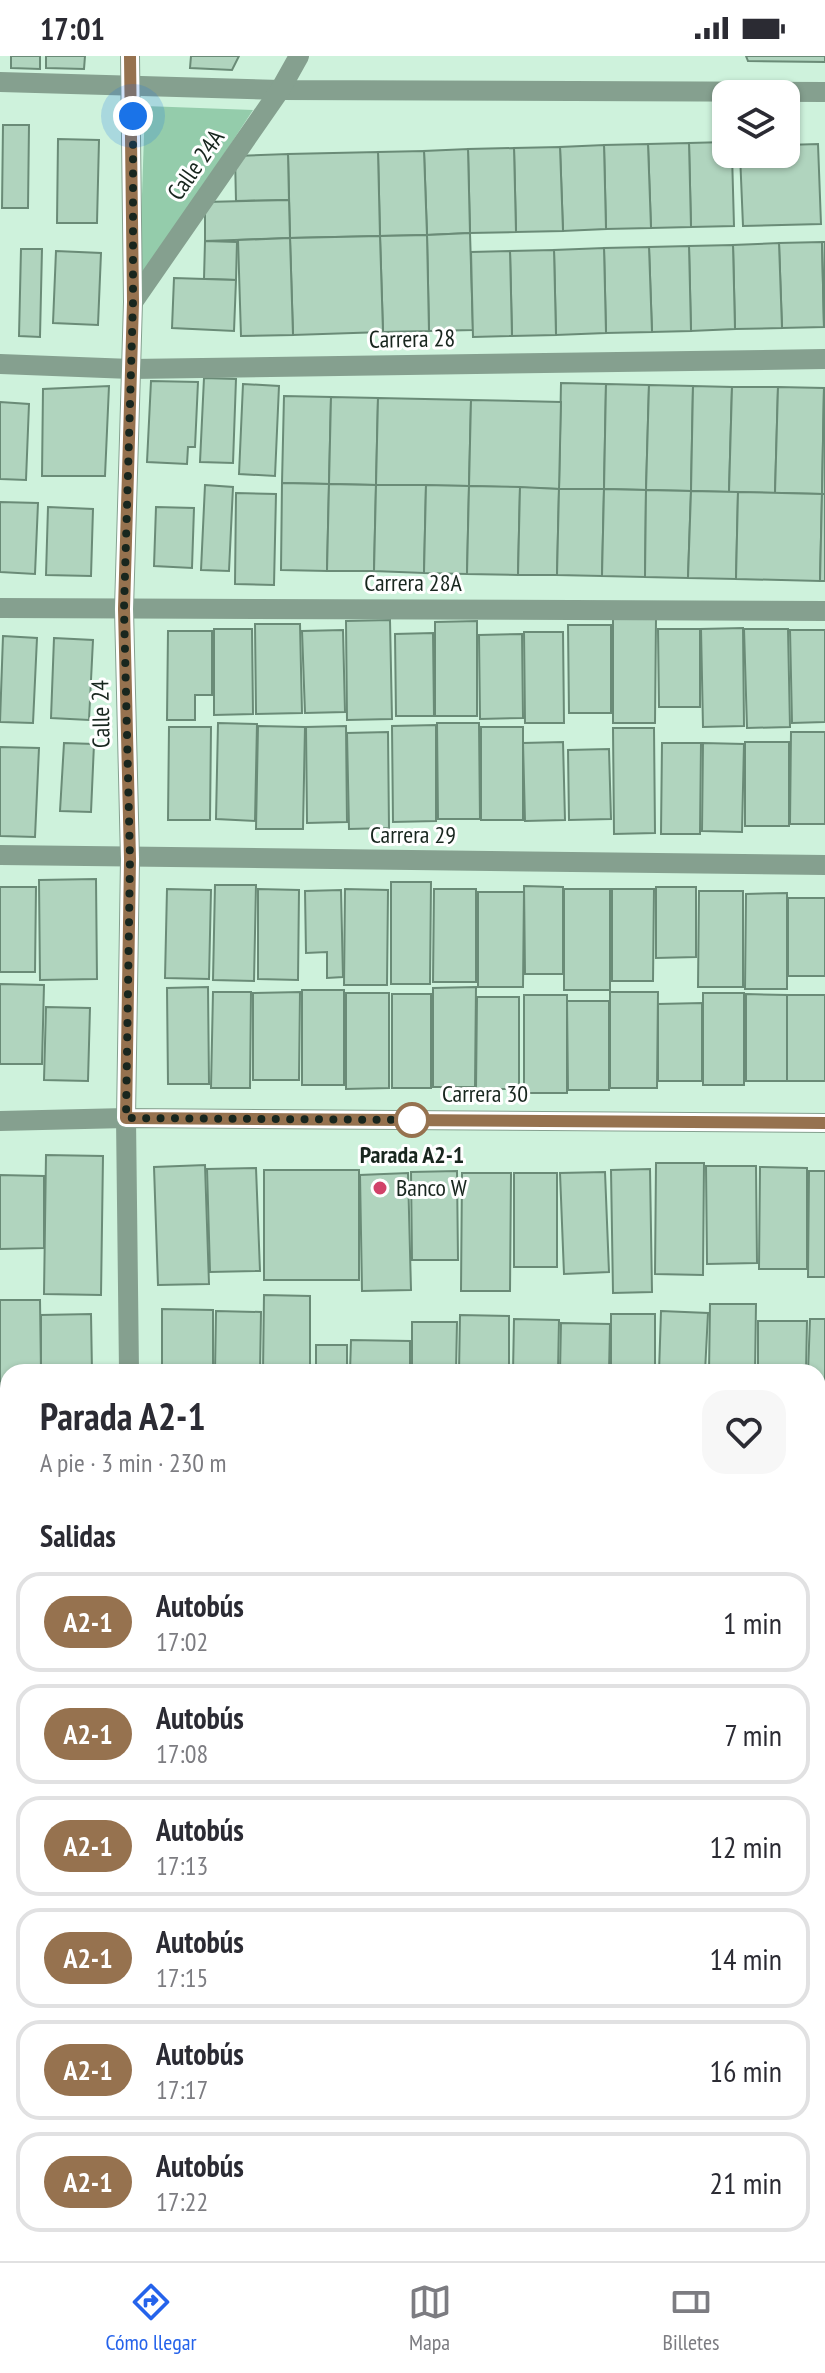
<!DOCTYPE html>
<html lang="es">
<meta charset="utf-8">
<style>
:root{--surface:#fff;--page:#f7f7f7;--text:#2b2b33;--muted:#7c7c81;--line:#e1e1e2;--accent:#2563eb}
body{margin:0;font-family:"PT Sans Narrow",sans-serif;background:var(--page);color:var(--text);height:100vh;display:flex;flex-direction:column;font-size:30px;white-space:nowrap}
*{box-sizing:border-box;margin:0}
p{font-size:26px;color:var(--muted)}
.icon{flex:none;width:44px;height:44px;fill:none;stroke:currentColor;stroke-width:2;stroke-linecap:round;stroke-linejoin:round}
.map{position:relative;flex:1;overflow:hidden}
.details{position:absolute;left:0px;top:1308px;width:826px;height:898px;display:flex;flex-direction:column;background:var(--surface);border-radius:24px 24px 0 0;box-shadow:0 2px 6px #0004}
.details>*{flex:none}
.badge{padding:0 16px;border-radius:26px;font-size:28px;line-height:52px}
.fabs{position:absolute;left:712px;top:24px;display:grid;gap:16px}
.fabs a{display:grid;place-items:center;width:88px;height:88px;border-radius:16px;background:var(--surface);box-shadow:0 2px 6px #0004;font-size:40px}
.you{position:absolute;width:40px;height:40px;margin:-20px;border:6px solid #fff;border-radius:50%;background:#1a73e8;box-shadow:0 0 0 12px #1a73e833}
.map>.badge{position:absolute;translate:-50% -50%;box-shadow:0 0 0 4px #fff}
h2{padding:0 40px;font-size:30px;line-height:72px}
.round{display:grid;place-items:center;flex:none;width:84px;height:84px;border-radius:24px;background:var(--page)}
.headline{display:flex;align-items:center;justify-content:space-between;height:136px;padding:0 40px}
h1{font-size:38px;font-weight:600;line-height:60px}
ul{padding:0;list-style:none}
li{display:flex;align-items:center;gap:24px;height:100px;margin:0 16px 12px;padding:0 24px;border:4px solid var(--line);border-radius:24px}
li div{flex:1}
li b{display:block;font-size:30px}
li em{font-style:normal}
li .badge{min-width:88px;font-weight:700;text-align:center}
.status{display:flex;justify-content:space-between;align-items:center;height:56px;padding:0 40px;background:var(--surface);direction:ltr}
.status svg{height:22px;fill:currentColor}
.dock{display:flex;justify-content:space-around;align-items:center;height:112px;border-top:2px solid var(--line);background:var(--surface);font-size:22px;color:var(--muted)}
.dock a{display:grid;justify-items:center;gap:4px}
.dock .selected{color:var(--accent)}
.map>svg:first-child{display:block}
.green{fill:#94ccab}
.building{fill:#b0d4be;stroke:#6a8b77;stroke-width:2}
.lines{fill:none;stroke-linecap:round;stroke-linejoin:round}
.minor{stroke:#85a08f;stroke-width:20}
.line-casing{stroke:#fff;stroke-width:18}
.line{stroke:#96724f;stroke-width:12}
.walk{stroke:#18261e;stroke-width:8;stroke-dasharray:0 14.4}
.stop-dot{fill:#fff;stroke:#96724f;stroke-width:4}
.poi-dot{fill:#d14269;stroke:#fff;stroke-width:3}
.labels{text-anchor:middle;stroke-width:6;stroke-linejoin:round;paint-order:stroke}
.street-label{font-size:24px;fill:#18261e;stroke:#fff}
.stop-label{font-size:24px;font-weight:bold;fill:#18261e;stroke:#fff}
.poi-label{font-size:24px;fill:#18261e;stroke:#fff;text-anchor:start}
</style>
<div class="status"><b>17:01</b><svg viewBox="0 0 49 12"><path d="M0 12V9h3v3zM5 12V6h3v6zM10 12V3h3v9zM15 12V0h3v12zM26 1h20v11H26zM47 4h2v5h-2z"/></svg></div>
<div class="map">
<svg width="825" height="2205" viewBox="0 0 825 2205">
<rect width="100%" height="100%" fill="#cef2dc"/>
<!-- green -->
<path class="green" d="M145,50L253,54L139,228Z"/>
<!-- building -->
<g class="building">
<path d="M11,0H40V13L11,12Z"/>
<path d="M46,0H85L84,13L46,12Z"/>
<path d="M191,0H239L232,14L190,12Z"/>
<path d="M746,0H825V6L748,5Z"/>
<path d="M3,69H29L28,152H2Z"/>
<path d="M58,83L99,84L97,167H57Z"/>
<path d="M726,86V98H732L734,170L691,171L689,87Z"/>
<path d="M689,87L691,171L651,172L648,88Z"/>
<path d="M648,88L651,172L606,173L604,89Z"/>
<path d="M818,88L821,168L743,170L740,98H786V89Z"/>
<path d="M604,89L606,173L563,175L560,91Z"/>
<path d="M560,91L563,175L516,176L514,92Z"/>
<path d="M514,92L516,176L470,177L468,93Z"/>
<path d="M468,93L470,177L427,179L424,95Z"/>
<path d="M424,95L427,179L380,180L378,96Z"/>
<path d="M378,96L380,180L290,182L288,98Z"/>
<path d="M288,98L289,144L236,145L235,100Z"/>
<path d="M289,144L290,182L205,185V146Z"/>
<path d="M470,177L473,274L429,275L427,179Z"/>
<path d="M427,179L429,275L383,276L380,180Z"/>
<path d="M380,180L383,276L293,279L290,182Z"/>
<path d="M290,182L293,279L241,280L238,184Z"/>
<path d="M205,185L237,186L236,224L204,223Z"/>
<path d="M822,186L824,271L782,272L779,187Z"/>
<path d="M822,186H825L824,271Z"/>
<path d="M779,187L782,272L735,273L733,189Z"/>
<path d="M733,189L735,273L691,275L689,190Z"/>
<path d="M689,190L691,275L652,276L649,191Z"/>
<path d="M649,191L652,276L606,277L604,192Z"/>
<path d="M604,192L606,277L556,279L554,194Z"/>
<path d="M21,193H42L40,281L19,280Z"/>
<path d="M554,194L556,279L512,280L510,195Z"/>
<path d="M56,195L101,197L98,269L53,267Z"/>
<path d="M510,195L512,280L473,281L471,196Z"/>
<path d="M174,222L236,224L234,275L172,272Z"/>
<path d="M204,322L236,323L233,407L200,406Z"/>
<path d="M151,325L198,326L195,391H188L187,408L147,406Z"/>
<path d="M561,327L606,328L604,433H559Z"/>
<path d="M243,328L279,330L275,420L239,418Z"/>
<path d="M606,328L649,329L646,434L604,433Z"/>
<path d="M649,329L693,330L691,435L646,434Z"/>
<path d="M109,330L105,420H42L43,333Z"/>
<path d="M693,330L732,331L729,436L691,435Z"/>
<path d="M732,331H778L775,437L729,436Z"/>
<path d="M778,331L824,332L822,438L775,437Z"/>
<path d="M824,332H825V438H822Z"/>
<path d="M284,340L331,341L329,428L282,427Z"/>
<path d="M331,341L378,342L376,429L329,428Z"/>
<path d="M378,342L471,344L469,430L376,429Z"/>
<path d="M471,344L561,346L559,433L469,430Z"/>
<path d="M0,346L29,348L26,424L0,423Z"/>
<path d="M282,427L329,428L327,515L281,514Z"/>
<path d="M329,428L376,429L374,515H327Z"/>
<path d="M205,429L233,431L229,515L201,514Z"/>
<path d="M376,429H426L424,517L374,515Z"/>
<path d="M426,429L469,430L467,518L424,517Z"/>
<path d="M469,430L520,431L518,519L467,518Z"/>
<path d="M520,431L559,433L557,519H518Z"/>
<path d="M559,433H604L602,520L557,519Z"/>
<path d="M604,433L646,434L645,521L602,520Z"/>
<path d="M646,434L691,435L688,522L645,521Z"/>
<path d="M691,435L738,436L736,523L688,522Z"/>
<path d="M738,436L822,438L820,525L736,523Z"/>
<path d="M236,437L276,438L274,529L235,528Z"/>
<path d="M822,438H825V525H820Z"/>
<path d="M0,446L38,447L35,518L0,516Z"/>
<path d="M48,451L93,453L91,520L46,519Z"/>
<path d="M156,451L194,452L192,512L154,510Z"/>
<path d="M613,563H656L655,667H613Z"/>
<path d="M390,564L392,663L347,664L346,565Z"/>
<path d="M477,565V660H435V566Z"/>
<path d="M255,568H300L302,657L256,658Z"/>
<path d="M568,569H611V657H569Z"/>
<path d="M743,572L744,670L703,671L701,573Z"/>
<path d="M214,573H252L253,658L214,659Z"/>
<path d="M658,573H700V651H659Z"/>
<path d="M744,573H788L790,671L747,672Z"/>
<path d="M343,574L345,656L305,657L302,575Z"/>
<path d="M790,574H825V666L792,667Z"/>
<path d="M168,575H212V639H195V664H167Z"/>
<path d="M524,576H563L564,667H525Z"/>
<path d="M433,577L434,660H396L395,578Z"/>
<path d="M522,578L523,662L480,663L479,579Z"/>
<path d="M3,580L37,582L33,667L0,666Z"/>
<path d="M54,582L93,584L89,664L51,662Z"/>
<path d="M218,667L257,668L255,765L216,763Z"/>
<path d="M437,667H479L480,763H438Z"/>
<path d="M436,669V765L393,766L392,670Z"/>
<path d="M258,670L305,671L303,773H256Z"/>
<path d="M346,670L347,766L307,767L306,671Z"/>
<path d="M169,671H211L210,764H168Z"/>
<rect x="481" y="671" width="42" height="93"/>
<path d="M613,672H654L655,777L614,778Z"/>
<path d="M388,676L389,772L349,773L347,677Z"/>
<path d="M791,676H825V768H790Z"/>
<path d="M563,686L565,764L525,765L523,687Z"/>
<rect x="745" y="686" width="44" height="84"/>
<path d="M64,687L94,688L91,756L60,755Z"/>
<path d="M662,687H701L700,778H661Z"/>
<path d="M703,687L744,688L742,776L702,775Z"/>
<path d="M0,691L39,692L35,781L0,780Z"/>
<path d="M609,693L611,763L569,764L568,694Z"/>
<path d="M96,823L97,923L40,924L39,824Z"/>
<path d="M391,826H431L430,928H391Z"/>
<path d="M215,829H256L254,925L213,924Z"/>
<path d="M524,830L563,831V918H525Z"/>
<path d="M0,831H36L35,916H0Z"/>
<path d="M656,831H696V901L656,902Z"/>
<path d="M167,833L211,834L209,923L165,922Z"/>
<path d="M258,833L299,834L298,924L258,923Z"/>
<path d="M345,833L388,834L387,929H344Z"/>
<path d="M434,833H476V926H433Z"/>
<rect x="564" y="833" width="46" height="101"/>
<path d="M612,833H654L653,925H612Z"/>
<path d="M341,834L343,921L327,922V896L306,897L305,835Z"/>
<path d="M699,835H743V931H698Z"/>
<path d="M478,836H524L523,931H478Z"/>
<path d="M787,837V933H745L746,838Z"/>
<rect x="788" y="842" width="37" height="78"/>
<path d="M0,928L44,929L42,1008H0Z"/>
<path d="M208,931L209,1028H168L167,932Z"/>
<path d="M476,931L475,1031H433V932Z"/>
<rect x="302" y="934" width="42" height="95"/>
<path d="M213,936H251L250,1032H211Z"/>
<path d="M300,936L299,1024H253V937Z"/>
<path d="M610,936H658L657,1032H610Z"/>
<path d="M346,937H389V1032L346,1033Z"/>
<rect x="703" y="937" width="41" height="92"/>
<rect x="392" y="938" width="39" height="94"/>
<path d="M746,938L787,939V1025H746Z"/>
<rect x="524" y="939" width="43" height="98"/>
<rect x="787" y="939" width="38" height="86"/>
<path d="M477,941H519V1033H476Z"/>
<path d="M567,945H609V1034H568Z"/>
<path d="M702,947V1025H658V948Z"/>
<path d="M46,951L90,952L88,1025L44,1024Z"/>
<path d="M46,1099L103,1100L101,1239L44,1238Z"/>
<path d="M656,1107H704L703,1219L655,1218Z"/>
<path d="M205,1109L209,1228L158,1229L154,1111Z"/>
<path d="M706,1110H756L757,1207L707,1208Z"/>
<path d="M760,1111L807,1112V1213H759Z"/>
<path d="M256,1112L260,1215L210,1216L207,1113Z"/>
<path d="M650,1113L652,1236L613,1237L611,1114Z"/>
<rect x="264" y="1114" width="95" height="110"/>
<path d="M457,1115L458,1204H412L411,1116Z"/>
<path d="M809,1115H825V1221H808Z"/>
<path d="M605,1116L609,1216L564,1218L560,1117Z"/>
<path d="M408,1117L411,1234L362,1235L360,1119Z"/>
<path d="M462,1117H511L510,1235H461Z"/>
<rect x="514" y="1117" width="43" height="94"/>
<path d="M0,1119L44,1120V1192L0,1193Z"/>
<path d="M264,1239L310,1240V1316H263Z"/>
<path d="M0,1244H40L41,1316H8V1344H0Z"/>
<path d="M710,1248H756L755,1316H709Z"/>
<path d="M162,1253L213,1254V1316H162Z"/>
<path d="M216,1255L261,1256L260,1316H215Z"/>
<path d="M661,1255L708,1257L705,1316H659Z"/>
<path d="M91,1258L92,1316H41V1259Z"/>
<rect x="611" y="1258" width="44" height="58"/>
<path d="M460,1259L509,1260V1316H459Z"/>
<path d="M514,1263L559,1264L558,1316H513Z"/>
<path d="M810,1263H825V1359H818V1316H808Z"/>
<path d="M758,1265H807L806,1316H758Z"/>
<path d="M412,1266H457L456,1316H412Z"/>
<path d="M561,1267L610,1268L609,1316H560Z"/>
<path d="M351,1284L410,1285V1316H350Z"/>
<rect x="316" y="1289" width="31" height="27"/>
<rect x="0" y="1437" width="8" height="109"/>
<path d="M818,1454L825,1455V1554H818Z"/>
<path d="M1,1552H8V1657H0Z"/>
<path d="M818,1581H825L824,1665H818Z"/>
<rect x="0" y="1728" width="8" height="92"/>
<path d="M818,1753L825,1754L824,1847H818Z"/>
<rect x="0" y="1850" width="8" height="98"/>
<path d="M818,1860L825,1861L822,1955H818Z"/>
<rect x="0" y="2021" width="8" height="66"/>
<rect x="818" y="2021" width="7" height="94"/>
<path d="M818,2131H823L821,2205H780V2198H818Z"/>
<path d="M0,2147H8V2198H36V2205H0Z"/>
<rect x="38" y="2198" width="48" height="7"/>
<path d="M162,2198H201V2205H163Z"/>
<path d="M214,2198H250L251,2205H215Z"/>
<path d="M252,2198H294L295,2205H252Z"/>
<rect x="296" y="2198" width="45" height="7"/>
<path d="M345,2198H384V2205H344Z"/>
<path d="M384,2198H425L424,2205H384Z"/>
<path d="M433,2198H472V2205H432Z"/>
<path d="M472,2198H513L512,2205H472Z"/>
<rect x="521" y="2198" width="40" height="7"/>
<rect x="561" y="2198" width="40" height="7"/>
<path d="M606,2198H645V2205H605Z"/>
<rect x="651" y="2198" width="41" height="7"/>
<path d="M696,2198H736L735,2205H696Z"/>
<path d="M738,2198H779L778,2205H738Z"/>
</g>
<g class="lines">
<!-- minor -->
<g class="minor">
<path d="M0,26L280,34L825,36"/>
<path d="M133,246L280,34L299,0"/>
<path d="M0,308L131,313L825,303"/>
<path d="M0,552L825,555"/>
<path d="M0,799L825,809"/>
<path d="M0,1065L126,1062L825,1067"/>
<path d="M129,1316L126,1062L130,803L124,553L133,246L130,0"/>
<path d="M0,1402H8"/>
<path d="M818,1403H825"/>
<path d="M0,1712L8,1713"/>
<path d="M818,1714H825"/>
<path d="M0,1980H8"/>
<path d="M818,1982H825"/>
<path d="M119,2205V2198"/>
</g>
</g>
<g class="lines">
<!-- line casing -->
<g class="line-casing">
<path id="line" d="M130,0L133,246L124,553L130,803L126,1062L825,1067"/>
</g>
<!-- line -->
<use href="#line" class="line"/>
<!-- walk -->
<path class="walk" d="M133,60V246L124,553L130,803L126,1062L412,1064"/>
</g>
<!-- markers -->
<circle class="stop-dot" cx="412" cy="1064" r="16"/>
<circle class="poi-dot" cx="380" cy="1132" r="8"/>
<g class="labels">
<!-- street labels -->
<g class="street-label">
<text transform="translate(196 109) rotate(-55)" y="8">Calle 24A</text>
<text transform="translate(412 283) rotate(-1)" y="8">Carrera 28</text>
<text x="413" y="535">Carrera 28A</text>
<text transform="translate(101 658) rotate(-91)" y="8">Calle 24</text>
<text x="413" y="787">Carrera 29</text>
<text x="485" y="1046">Carrera 30</text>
</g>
<!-- stop labels -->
<g class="stop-label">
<text x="412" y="1107">Parada A2-1</text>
</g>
<!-- poi labels -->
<g class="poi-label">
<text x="396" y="1140">Banco W</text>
</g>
</g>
</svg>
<div class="fabs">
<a><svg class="icon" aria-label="layers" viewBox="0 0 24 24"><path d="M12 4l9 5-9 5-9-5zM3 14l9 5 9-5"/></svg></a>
</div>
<div class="you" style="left:133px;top:60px"></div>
<section class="details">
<div class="headline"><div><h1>Parada A2-1</h1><p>A pie · 3 min · 230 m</p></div><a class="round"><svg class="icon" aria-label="heart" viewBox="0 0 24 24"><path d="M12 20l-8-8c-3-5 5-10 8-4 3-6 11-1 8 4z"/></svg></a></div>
<h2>Salidas</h2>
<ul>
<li><span class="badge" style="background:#96724f;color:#fff">A2-1</span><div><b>Autobús</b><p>17:02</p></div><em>1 min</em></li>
<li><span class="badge" style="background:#96724f;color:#fff">A2-1</span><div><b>Autobús</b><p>17:08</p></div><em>7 min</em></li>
<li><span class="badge" style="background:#96724f;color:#fff">A2-1</span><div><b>Autobús</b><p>17:13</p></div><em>12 min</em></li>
<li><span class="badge" style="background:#96724f;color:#fff">A2-1</span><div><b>Autobús</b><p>17:15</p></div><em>14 min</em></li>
<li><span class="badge" style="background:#96724f;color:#fff">A2-1</span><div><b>Autobús</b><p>17:17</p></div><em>16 min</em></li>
<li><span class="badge" style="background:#96724f;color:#fff">A2-1</span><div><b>Autobús</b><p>17:22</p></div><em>21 min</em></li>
</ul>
</section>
</div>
<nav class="dock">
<a class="selected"><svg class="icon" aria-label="directions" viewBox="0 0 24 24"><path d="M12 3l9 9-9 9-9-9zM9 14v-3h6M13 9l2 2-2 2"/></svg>Cómo llegar</a>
<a><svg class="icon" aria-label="map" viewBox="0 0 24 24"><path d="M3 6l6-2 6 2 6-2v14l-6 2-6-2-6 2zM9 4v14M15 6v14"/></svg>Mapa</a>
<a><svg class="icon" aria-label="tickets" viewBox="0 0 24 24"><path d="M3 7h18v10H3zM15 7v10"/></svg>Billetes</a>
</nav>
